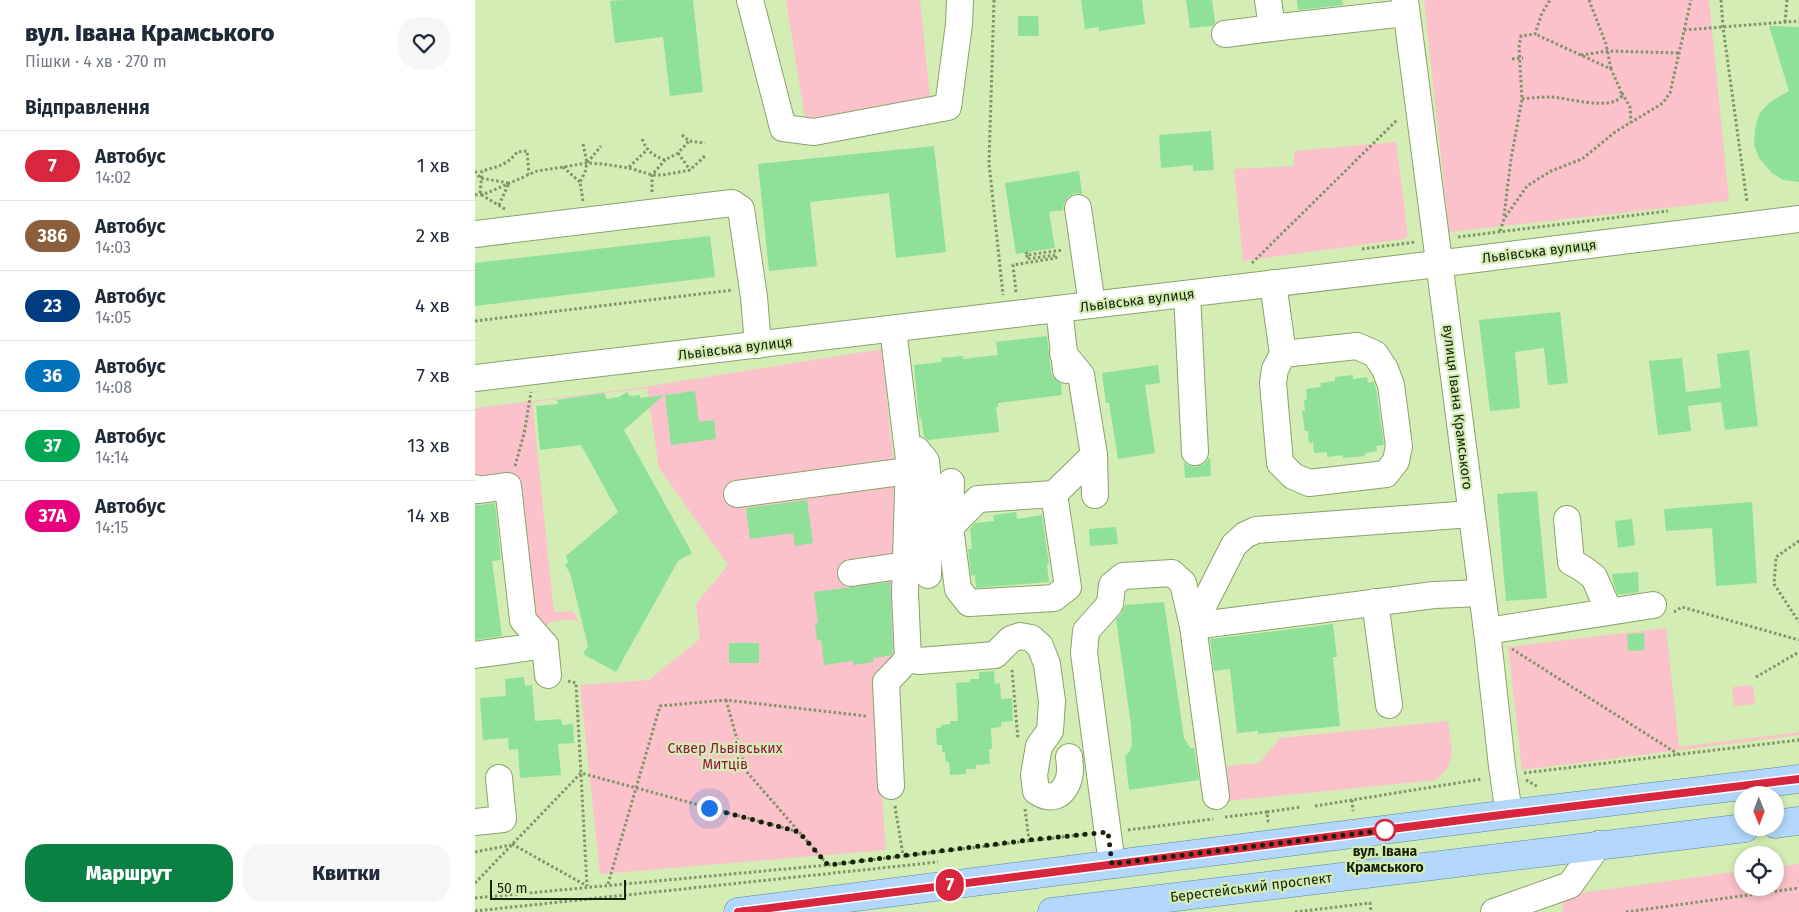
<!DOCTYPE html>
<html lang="uk">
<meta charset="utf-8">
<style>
:root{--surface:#fff;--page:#f6f6f7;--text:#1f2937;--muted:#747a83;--line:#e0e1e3;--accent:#0b8043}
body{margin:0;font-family:"Fira Sans",sans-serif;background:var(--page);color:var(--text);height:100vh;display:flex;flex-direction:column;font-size:19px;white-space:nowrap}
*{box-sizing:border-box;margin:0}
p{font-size:16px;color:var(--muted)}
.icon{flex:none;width:28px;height:28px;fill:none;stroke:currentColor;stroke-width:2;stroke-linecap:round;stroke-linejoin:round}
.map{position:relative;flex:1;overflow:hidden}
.panel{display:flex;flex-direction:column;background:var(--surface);width:475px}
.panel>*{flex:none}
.badge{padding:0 10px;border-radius:16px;font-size:18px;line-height:32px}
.needle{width:32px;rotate:179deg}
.tools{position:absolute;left:1259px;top:786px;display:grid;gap:10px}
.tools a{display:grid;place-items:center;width:50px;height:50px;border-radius:50%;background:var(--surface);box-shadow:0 2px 8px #0003;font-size:25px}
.scale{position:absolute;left:15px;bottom:12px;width:136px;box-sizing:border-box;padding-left:5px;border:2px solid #19220c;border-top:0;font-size:14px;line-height:18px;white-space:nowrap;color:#19220c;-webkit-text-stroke:4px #d3edb4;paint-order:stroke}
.you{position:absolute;width:25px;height:25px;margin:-12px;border:4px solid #fff;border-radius:50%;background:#1a73e8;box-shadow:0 0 0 8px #1a73e833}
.map>.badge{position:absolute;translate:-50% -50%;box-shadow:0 0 0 2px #fff}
h2{padding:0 25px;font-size:19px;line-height:45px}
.round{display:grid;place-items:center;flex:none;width:52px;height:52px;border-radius:20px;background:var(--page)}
.summary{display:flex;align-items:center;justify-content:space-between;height:85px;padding:0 25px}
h1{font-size:24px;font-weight:800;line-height:38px}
.cta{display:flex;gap:10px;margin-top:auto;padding:10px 25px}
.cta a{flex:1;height:58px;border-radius:20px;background:var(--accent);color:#fff;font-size:20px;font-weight:800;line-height:58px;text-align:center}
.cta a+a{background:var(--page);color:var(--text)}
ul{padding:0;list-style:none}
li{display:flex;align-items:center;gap:15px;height:70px;padding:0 25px;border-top:1px solid var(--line)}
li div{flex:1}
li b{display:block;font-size:19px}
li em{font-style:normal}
li .badge{min-width:55px;font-weight:700;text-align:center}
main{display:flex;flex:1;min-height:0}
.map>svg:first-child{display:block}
.green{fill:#fbc2cb}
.building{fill:#8fe099}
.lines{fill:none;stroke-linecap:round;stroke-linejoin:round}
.minor-casing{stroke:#8ba26c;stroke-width:28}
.major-casing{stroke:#5b86a4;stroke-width:29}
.path{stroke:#809369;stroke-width:3;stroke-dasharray:2.5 2.5;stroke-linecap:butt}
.minor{stroke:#fff;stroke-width:26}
.major{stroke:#b2d7fa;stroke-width:28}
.line-casing{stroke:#fff;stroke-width:11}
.line{stroke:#d7263d;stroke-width:8}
.walk{stroke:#19220c;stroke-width:5;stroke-dasharray:0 9}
.stop-dot{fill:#fff;stroke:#d7263d;stroke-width:2.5}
.labels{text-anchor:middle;stroke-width:4.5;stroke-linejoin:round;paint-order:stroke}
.street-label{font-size:14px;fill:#19220c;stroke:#d3edb4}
.park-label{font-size:14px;fill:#901640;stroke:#d3edb4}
.stop-label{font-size:14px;font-weight:bold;fill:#19220c;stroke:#d3edb4}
</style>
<main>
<section class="panel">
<div class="summary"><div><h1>вул. Івана Крамського</h1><p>Пішки · 4 хв · 270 m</p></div><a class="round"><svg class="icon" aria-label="heart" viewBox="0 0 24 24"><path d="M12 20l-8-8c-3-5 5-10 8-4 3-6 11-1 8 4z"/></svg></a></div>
<h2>Відправлення</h2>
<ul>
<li><span class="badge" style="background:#d7263d;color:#fff">7</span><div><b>Автобус</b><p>14:02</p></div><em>1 хв</em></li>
<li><span class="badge" style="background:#8b5e3c;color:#fff">386</span><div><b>Автобус</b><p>14:03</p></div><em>2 хв</em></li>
<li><span class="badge" style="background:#003b80;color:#fff">23</span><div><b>Автобус</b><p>14:05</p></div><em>4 хв</em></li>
<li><span class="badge" style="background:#0072bc;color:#fff">36</span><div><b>Автобус</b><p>14:08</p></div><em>7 хв</em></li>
<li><span class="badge" style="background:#00a651;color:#fff">37</span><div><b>Автобус</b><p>14:14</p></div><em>13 хв</em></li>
<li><span class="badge" style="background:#e6007e;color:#fff">37А</span><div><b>Автобус</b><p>14:15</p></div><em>14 хв</em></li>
</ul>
<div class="cta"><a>Маршрут</a><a>Квитки</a></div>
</section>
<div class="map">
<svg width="1324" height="912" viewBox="0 0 1324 912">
<rect width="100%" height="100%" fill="#d3edb4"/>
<!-- green -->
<g class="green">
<path d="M311,0H445L455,98L330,119Z"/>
<path d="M949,0H1234L1254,201L974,232Z"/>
<path d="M921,142L933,235L929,239L768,261L759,169L819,166V151Z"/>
<path d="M407,349L430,580L433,659L400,704L411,850L125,874L105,685L174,680L225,639L221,604L253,565L184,468L172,388L57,402L79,612L98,611L104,622L97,619L75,622L60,637L45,488L0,484V408L169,387Z"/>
<path d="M1191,628L1204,747L1324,732V735L1047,770L1033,647Z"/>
<path d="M1278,685L1280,704L1259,706L1257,687Z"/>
<path d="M973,721L977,752L973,768L961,780L753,801L752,766L784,763L805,738Z"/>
<path d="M1324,864V912H1087L1090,895L1267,871L1268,888H1300V867Z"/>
</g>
<!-- building -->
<g class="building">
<path d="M149,0H218L228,92L195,96L188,37L140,43L135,1Z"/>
<path d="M606,0H667L670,24L624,31V27L610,29Z"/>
<path d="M711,0H737L740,23L738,26L715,28Z"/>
<path d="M822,0H867L868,5L823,10Z"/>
<path d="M543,16H563L564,36H543Z"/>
<path d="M1294,26L1324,27V182L1308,180L1297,173L1284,158L1279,145L1280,130L1284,114L1295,102L1314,91Z"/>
<path d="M736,131L739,170L718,171V165L686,168L684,135Z"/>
<path d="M459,146L471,252L421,258L414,193L335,202L342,266L294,271L283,164Z"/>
<path d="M604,171L607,194L600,193L593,197L589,203L588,210L574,212L580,248L541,254L530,183Z"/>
<path d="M235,236L240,277L0,306V263Z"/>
<path d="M1085,312L1093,383L1073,385L1069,348L1040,352L1045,408L1015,411L1004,320Z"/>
<path d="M572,336L576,372L578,377L586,384L587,395L523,403V407H521L524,432L453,440L449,437L446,417L444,418L439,365L467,362L466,358L488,356V359L523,355L521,342Z"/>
<path d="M1274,350L1283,426L1250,430L1246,402L1213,406L1216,431L1183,435L1174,361L1207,358L1211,392L1246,388L1242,354Z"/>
<path d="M683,365L685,383L670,385L680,453L643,459L634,403H631L627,373Z"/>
<path d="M878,375V379L892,377L893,383L899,382L901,389L909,445L901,446L902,451L890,453V456L868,458V455L852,457V452L839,453L838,442L834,443L833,431H830L827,411H830L829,400H832L831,389L846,387L845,383L860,381V377Z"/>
<path d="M220,391L224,422L239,420L241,439L196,445L190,395Z"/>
<path d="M152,392L155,396L165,395V398L189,395L149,430L217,553L203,561L141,672L108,654L113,646L95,573L90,565L93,562L91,556L143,512L106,445L65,450L61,406L84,404L81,400L129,393L132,399L144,397Z"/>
<path d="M734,458H735L736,476L710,478L709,462L714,466L721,467L729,464Z"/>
<path d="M1062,491L1072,598L1031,601L1022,494Z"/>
<path d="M332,500L338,543L320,546L318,533L275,539L271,508Z"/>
<path d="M1277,502L1282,583L1241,586L1237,528L1191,531L1189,509Z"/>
<path d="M20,503L26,560L17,561L27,636L0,640V504L5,505Z"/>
<path d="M541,512L542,519L567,515L574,564H572L574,582L501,588L500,575L496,576L493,549H497L495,529L500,523L519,521L518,515Z"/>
<path d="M1157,519L1160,545L1143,548L1140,521Z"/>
<path d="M641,527L643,544L615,546L614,529Z"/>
<path d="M1163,572L1164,592L1143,595L1138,582L1137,574Z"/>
<path d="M415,582L418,653L415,656L398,658L399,662L378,665V661L349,665L346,640L342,641L340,623H343L339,592Z"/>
<path d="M689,602L709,738L715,748H719L724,780L654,790L650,756L655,751L657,745L656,725L641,619L647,613L650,605Z"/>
<path d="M858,624L862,657H858L865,726L783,734V731L762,733L755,669L739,671L735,639Z"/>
<path d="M1169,633L1170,650L1153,651L1152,634Z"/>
<rect x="254" y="643" width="30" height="20"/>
<path d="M519,671L520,684L525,683L526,699L537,698L538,721L526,722V727L516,728L517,749H514L515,764L501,765V769H491V774L475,775L474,762H471L470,752H467V745H462L461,728H466V725L475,724V721H483L481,683L495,682V679H504V672Z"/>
<path d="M49,677L50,686L57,685L60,721L86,719L87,725L98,724L99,743L83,744L86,775L45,778L43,749L34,750L33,738L8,740L5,698L31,696L30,679Z"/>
</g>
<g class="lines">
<!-- minor casing -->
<g class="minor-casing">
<g id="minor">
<path d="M275,0L308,128L339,132L473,107L484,24L485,0"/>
<path d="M793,0L796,20L805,27L931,13"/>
<path d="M930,0L1012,631L1027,766L1034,814"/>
<path d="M750,34L805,27"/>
<path d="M603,208L617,305"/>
<path d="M0,234L257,203L266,209L279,297L283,345"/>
<path d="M798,283L808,354L800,369L798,383L805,463L818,476L834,483L911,474L921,461L924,446L916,385L910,369L900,354L882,346L808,354"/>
<path d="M712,294L720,452"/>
<path d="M584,309L591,370"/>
<path d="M418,329L434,460L430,593L433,659L444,661L520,655L536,639L545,636L556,638L565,646L572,664L577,701L575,731L564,746L559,775L561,791C575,801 587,797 593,781C596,774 595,764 594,757"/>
<path d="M0,378L945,266L1324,219"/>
<path d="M433,448L442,450L451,461L454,494L453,575"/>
<path d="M619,455L620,495"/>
<path d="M0,488L3,490L33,486L48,620L70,645L73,675"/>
<path d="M262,494L433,471"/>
<path d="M579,494L619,455L606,375L588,353"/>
<path d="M1092,519L1096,562L1107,568L1119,577L1134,611"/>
<path d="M475,527L503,499L579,494L593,587L579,598L494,603L483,589L475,527L476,482"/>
<path d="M376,573L431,565"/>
<path d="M900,602L914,705"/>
<path d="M718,626L759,545L770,535L781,530L996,514"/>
<path d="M1012,631L1178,605"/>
<path d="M0,655L70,645"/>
<path d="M416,786L411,682L433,659"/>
<path d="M741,796L718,626L959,595L1007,593"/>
<path d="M0,822L28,819L24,778"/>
<path d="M637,865L609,653L611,631L635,604L637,585L648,576L697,573L708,583L718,626"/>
<path d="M1019,912L1095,885L1124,844"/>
</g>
</g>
<!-- major casing -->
<g class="major-casing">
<g id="major">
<path d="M1300,824L1324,821"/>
<path d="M263,912L1034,814L1324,779"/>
<path d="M577,912L1270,828"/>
</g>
</g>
<!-- path -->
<g class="path">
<path d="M519,0L514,163L528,295"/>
<path d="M1114,0L1131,44L1136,69"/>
<path d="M1246,0L1248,27L1272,202"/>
<path d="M1310,22L1312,0"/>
<path d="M1209,30L1324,21"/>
<path d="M1106,55L1133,51L1205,53"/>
<path d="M1037,59L1048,58"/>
<path d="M1147,93L1155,107L1156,123"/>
<path d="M1047,99C1056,98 1065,97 1074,97C1093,97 1134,112 1147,96L1145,89L1136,69L1060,34"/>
<path d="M207,135L214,141L230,143"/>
<path d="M167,139C172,151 177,155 190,160L203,153L214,141"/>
<path d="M108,144L112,163L126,146"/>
<path d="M203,153L215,170"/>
<path d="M88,167L105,182"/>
<path d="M154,167L172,150"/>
<path d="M0,171L5,178L34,183L24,205"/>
<path d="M177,192V175L190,160"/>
<path d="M0,195L12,193L62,171L88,167L112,163L128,164L154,168L177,175H188L215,170L230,156"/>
<path d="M108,201L105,182L110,172L112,163"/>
<path d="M30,209L5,194L7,171C21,167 33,165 42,152L52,151L54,174"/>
<path d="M1029,216L1036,159L1047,99L1044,47L1046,36L1060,34L1067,13L1075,0"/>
<path d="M1025,231L1029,219L1052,186L1076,171L1107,159L1140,132L1188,103L1195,93L1216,0"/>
<path d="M983,237L1193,211"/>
<path d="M887,249L941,242"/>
<path d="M551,252L552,255L588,250"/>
<path d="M552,255V259L581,255"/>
<path d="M777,263L923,119"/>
<path d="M541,292L538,265L581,258V255"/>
<path d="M0,321L258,290"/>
<path d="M40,466L49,434L56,392"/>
<path d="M1324,541L1301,557L1299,584L1324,622"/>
<path d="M1199,612L1207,607L1324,640"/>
<path d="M1037,649L1203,754"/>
<path d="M537,670L543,739"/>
<path d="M1281,677L1324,652"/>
<path d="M93,681L101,683L112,886"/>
<path d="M251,700L271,771L353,865"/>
<path d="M1049,773L1324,740"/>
<path d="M1051,780L1063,787"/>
<path d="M877,800L878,811"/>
<path d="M420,806L428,855"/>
<path d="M840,806L1007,779"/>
<path d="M550,809L554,840"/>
<path d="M792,812L826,807"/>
<path d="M750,817L792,812L793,821H795"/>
<path d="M653,830L738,819"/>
<path d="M37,844L112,886"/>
<path d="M0,852L36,845"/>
<path d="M0,883L106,773L324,832"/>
<path d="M133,884L185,706L251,700L391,716"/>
<path d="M0,898L353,865L612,834"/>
<path d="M0,911L463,862"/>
<path d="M820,912L895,903L896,912"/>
<path d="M1151,912L1324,888"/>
</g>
<!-- minor -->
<use href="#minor" class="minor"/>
<!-- major -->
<use href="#major" class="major"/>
</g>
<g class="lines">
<!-- line casing -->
<g class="line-casing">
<path id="line" d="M263,912L1034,814L1324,779"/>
</g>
<!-- line -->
<use href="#line" class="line"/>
<!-- walk -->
<path class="walk" d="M234,808L324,832L353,865L554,840L633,832L637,864L910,830"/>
</g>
<!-- markers -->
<circle class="stop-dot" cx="910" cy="830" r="10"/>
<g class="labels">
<!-- street labels -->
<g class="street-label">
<text transform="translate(1064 251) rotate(-7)" y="5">Львівська вулиця</text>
<text transform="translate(662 300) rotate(-7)" y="5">Львівська вулиця</text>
<text transform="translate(260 348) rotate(-7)" y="5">Львівська вулиця</text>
<text transform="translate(983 407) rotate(83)" y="5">вулиця Івана Крамського</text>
<text transform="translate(776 887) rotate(-7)" y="5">Берестейський проспект</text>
</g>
<!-- park labels -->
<g class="park-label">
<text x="250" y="753">Сквер Львівських<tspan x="250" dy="16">Митців</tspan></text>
</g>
<!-- stop labels -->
<g class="stop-label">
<text x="910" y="856">вул. Івана<tspan x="910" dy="16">Крамського</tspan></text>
</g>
</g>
</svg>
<div class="tools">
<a><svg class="needle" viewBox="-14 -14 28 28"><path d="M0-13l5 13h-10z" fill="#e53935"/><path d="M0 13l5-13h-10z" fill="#747a83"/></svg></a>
<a><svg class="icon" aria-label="locate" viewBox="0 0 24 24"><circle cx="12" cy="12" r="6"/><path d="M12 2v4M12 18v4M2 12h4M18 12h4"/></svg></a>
</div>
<div class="scale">50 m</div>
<div class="you" style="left:234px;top:808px"></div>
<b class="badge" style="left:475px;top:885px;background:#d7263d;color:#fff">7</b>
</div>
</main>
